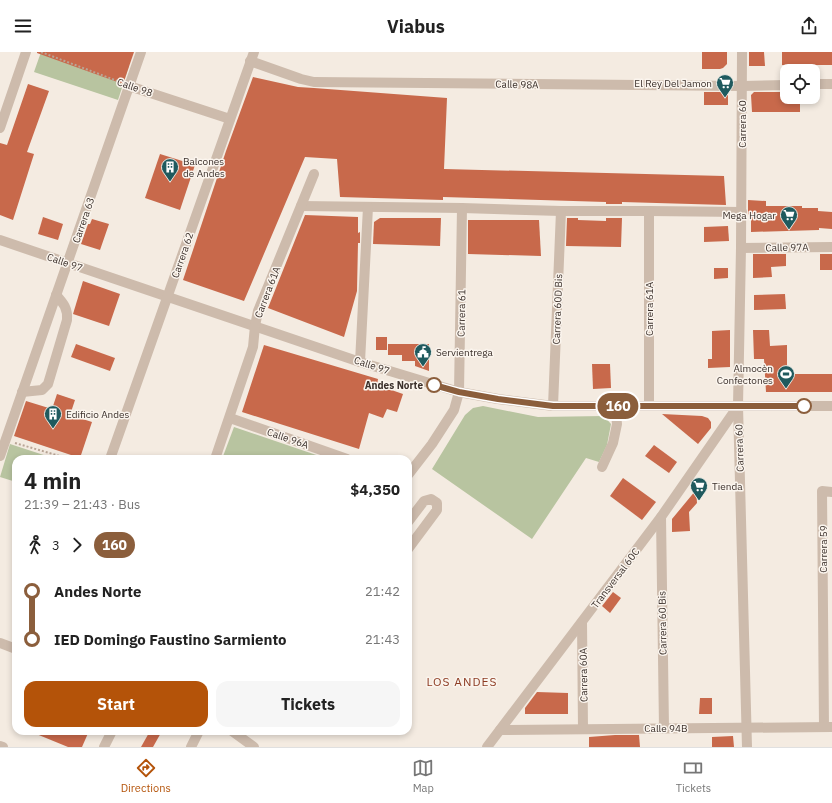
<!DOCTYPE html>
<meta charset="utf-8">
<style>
:root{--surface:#fff;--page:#f6f6f6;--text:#222;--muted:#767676;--line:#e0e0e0;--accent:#b45309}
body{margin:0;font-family:"IBM Plex Sans",sans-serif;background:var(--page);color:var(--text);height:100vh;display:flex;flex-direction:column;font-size:15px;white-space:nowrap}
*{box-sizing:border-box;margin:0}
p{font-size:13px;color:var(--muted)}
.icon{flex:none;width:22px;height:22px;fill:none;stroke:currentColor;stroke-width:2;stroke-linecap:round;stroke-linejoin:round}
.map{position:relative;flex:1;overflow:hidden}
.panel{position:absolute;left:12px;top:403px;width:400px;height:280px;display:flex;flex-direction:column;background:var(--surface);border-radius:12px;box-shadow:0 2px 6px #0003}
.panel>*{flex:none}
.badge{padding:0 8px;border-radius:13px;font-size:14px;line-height:26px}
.controls{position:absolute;left:780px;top:12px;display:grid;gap:8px}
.controls a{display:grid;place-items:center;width:40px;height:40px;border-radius:8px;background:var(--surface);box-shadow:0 2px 6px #0003;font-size:20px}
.map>.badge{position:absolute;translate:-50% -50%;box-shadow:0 0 0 2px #fff}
.legs{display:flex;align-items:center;gap:6px;height:44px;padding:0 12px;font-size:13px}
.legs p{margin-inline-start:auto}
.summary{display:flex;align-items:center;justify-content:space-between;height:68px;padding:0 12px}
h1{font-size:22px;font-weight:700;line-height:30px}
.primary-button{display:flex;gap:8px;margin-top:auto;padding:8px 12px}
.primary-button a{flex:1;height:46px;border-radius:12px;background:var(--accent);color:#fff;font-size:16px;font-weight:700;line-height:46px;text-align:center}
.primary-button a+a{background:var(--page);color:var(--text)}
ul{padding:0 12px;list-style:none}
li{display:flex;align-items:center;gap:14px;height:48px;font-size:15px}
li i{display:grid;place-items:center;width:6px;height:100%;margin:0 5px;background:currentColor}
li i::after{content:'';width:10px;height:10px;margin:-5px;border:3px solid;border-radius:50%;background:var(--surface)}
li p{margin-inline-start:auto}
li:first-child i{background:linear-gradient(#0000 50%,currentColor 0)}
li:last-child i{background:linear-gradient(currentColor 50%,#0000 0)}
header{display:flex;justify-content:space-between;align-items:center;height:52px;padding:0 12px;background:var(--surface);font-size:18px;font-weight:700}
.menu{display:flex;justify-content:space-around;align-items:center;height:56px;border-top:1px solid var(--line);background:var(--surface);font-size:11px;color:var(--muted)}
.menu a{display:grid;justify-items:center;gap:2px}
.menu .active{color:var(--accent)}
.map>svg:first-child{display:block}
.green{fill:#b8c4a0}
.building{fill:#c8694b}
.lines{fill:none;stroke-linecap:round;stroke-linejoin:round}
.path{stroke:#b9a596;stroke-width:2;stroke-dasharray:2 2;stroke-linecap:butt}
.minor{stroke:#cdbbac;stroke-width:10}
.line-1-casing{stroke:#fff;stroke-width:9}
.line-1{stroke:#8b5e3c;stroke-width:6}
.stop-1-dot{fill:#fff;stroke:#8b5e3c;stroke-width:2}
.labels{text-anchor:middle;stroke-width:3;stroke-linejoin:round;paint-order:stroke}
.poi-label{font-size:10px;fill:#3b302b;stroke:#fbf5ee;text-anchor:start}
.street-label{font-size:10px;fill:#3b302b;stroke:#fbf5ee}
.stop-label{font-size:10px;font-weight:bold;fill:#3b302b;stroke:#fbf5ee;text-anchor:end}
.quarter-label{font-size:12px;letter-spacing:1px;fill:#8c3b22;stroke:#fbf5ee}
</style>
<header><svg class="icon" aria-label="menu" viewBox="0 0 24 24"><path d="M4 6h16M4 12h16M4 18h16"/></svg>Viabus<svg class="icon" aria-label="share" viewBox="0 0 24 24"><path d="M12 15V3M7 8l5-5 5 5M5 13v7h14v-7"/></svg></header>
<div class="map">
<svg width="832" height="695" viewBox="0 0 832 695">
<rect width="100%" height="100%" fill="#f4ebe1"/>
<!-- green -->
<g class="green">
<path d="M41,0H86L129,14L118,48L34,20Z"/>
<path d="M483,354L538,365L604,364L611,372L607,393L599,410L586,406L532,487L432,417L465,363L473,356Z"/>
<path d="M234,375L328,407H222Z"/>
<path d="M10,392L56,407H16V430L0,425Z"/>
</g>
<!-- building -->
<g class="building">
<path d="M37,0H134L123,32L37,1Z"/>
<path d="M702,0H727V12L723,16L720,17H702Z"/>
<path d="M749,0H764L765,14H749Z"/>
<rect x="782" y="0" width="50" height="13"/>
<path d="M253,25L298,35L314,36L447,46L444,117L724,124L726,153L622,150V152H606V150L443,145V148L340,145L337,107L305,105L244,249L183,228L226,99Z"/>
<path d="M28,32L49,39L27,100L34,102L13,168L0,163V91L7,93Z"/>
<path d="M704,40H725L728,43V53H704Z"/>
<path d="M754,40H787V45H800V60H752L751,43Z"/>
<path d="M160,102L195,113L180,158L145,146Z"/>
<path d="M748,148L766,149V154H802V156H818V159L832,160V177L819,176V178L751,180V164L748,162Z"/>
<path d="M305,163L358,165V181L360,180V191H358L357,239L344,285L268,256Z"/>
<path d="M43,165L63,172L58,188L38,182Z"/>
<path d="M380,166H441L440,194L373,192L374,170Z"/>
<path d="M567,166H578V168L606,169V166H622L621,195L566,194Z"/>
<path d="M92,167L109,172L100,198L81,192L88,172H90Z"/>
<path d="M468,168H539L541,204L468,202Z"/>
<path d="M728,174L729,189L704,190V175Z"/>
<path d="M753,202H786V214L771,215L772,225L753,226Z"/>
<rect x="820" y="202" width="12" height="16"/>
<path d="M714,216H728V226L714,227Z"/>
<path d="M83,229L120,242L109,274L73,262Z"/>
<path d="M785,242L786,257L754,258V243Z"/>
<path d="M730,278V315L708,316V307H712V279Z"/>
<path d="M753,278H769L770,294L787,293V322H832V340H766L764,307H754Z"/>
<rect x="376" y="285" width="11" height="13"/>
<path d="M76,292L115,306L110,319L71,305Z"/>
<path d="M388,292H429V319L415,314V309H402V303H388Z"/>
<path d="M264,293L378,327L377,333L403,342L397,360L387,357L383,366L369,361L359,397L242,360Z"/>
<path d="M592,312H610L611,336L593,337Z"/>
<path d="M57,342L75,348L70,363L92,370L80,406L14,384L26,349L52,357Z"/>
<path d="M662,362L702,364L708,366L711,370V376L698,392Z"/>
<path d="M654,393L677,410L669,421L645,404Z"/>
<path d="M623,426L656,450L642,468L610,444Z"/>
<path d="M696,438L697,451L689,460L690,479L672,480V467Z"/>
<path d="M613,540L621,546L610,561L602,554Z"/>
<path d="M537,640L568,641V662H525V656Z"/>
<path d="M700,646H712V662H699Z"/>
<path d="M29,679H89L82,695H68Z"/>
<path d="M150,679H162L153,695H141Z"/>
<path d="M615,683H639L640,695H589V685Z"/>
<path d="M733,684L734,695H712V685Z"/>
</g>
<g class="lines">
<!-- path -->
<g class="path">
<path d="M41,0L120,30"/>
<path d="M15,391L70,407"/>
</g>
<!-- minor -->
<g class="minor">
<path d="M742,0L741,196L738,354L747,695"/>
<path d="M250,9L301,27L314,30L743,34L787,33"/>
<path d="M813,32H832"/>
<path d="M129,34L230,67"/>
<path d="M0,76L26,0"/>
<path d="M301,154L462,156L561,159H649L742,160"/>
<path d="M649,159V354"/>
<path d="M0,188L360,310L459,340L498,347L553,354H832"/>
<path d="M741,196L832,195"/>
<path d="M360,310L368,155"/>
<path d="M22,340L42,338L48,332L67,268C68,256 63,251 56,243"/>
<path d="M553,354L561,159"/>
<path d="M230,366L347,407"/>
<path d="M0,404L141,0"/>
<path d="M110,407L254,0"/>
<path d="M215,407L253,295L255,274L258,259L314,122"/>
<path d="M602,415L613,391L617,372L615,354"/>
<path d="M408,423L432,392L454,358L459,340L462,156"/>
<path d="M661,465L664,676"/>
<path d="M408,470L424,449L431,447L437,451V458L408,497"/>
<path d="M582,570L583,677"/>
<path d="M0,591L16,597"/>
<path d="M824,675L822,439L832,440"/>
<path d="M500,678L832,675"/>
<path d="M232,679L254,695"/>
<path d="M0,694L3,695"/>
<path d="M104,695L112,679"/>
<path d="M191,695L199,679"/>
<path d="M487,695L661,465L738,354"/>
</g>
</g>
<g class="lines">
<!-- line-1 casing -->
<g class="line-1-casing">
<path id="line-1" d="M434,333L459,340L498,347L553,354H804"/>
</g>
<!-- line-1 -->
<use href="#line-1" class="line-1"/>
</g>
<!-- icons -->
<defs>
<g id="supermarket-pin" transform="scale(0.9)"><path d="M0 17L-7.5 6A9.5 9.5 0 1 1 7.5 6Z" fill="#1f5a5e" stroke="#fbf5ee"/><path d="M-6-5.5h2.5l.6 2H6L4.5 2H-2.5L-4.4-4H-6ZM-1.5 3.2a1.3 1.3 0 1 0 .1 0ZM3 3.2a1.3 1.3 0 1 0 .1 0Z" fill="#fff"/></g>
<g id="building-pin" transform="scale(0.9)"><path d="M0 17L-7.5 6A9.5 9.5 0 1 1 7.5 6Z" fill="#1f5a5e" stroke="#fbf5ee"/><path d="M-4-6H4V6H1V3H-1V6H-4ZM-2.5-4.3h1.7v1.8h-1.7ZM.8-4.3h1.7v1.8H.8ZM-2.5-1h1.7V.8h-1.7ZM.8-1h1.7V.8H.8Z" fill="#fff"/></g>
<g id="civic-pin" transform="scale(0.9)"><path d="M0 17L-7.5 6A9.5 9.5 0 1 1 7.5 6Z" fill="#1f5a5e" stroke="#fbf5ee"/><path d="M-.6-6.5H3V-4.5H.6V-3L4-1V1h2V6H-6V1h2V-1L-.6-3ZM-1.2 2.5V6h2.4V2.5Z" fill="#fff"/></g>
<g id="stadium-pin" transform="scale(0.9)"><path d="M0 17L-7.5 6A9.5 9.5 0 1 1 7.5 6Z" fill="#1f5a5e" stroke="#fbf5ee"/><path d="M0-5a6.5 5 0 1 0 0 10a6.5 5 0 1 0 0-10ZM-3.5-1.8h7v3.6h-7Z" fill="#fff"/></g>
</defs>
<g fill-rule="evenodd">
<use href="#supermarket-pin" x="725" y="31"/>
<use href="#building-pin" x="170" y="115"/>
<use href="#supermarket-pin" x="789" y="163"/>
<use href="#civic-pin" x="423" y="300"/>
<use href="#stadium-pin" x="786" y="322"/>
<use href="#building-pin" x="53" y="362"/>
<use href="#supermarket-pin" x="699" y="434"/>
</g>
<!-- markers -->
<g class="stop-1-dot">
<circle cx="434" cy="333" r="7"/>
<circle cx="804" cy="354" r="7"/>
</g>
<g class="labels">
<!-- poi labels -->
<g class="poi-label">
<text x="712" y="35" text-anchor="end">El Rey Del Jamon</text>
<text x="183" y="113">Balcones<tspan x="183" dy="12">de Andes</tspan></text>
<text x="776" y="167" text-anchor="end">Mega Hogar</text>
<text x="436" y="304">Servientrega</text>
<text x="773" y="320" text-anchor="end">Almocèn<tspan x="773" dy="12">Confectones</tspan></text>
<text x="66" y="366">Edificio Andes</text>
<text x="712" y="438">Tienda</text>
</g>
<!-- street labels -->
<g class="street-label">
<text transform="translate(517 32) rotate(1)" y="4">Calle 98A</text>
<text transform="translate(135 35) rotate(19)" y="4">Calle 98</text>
<text transform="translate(742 72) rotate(-90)" y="4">Carrera 60</text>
<text transform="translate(83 168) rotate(-71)" y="4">Carrera 63</text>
<text transform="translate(787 195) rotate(-1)" y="4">Calle 97A</text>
<text transform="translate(182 203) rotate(-71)" y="4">Carrera 62</text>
<text transform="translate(65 210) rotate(19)" y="4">Calle 97</text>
<text transform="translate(267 240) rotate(-69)" y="4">Carrera 61A</text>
<text transform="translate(557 257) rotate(-88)" y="4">Carrera 60D Bis</text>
<text transform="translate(649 257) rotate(-90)" y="4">Carrera 61A</text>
<text transform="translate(461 261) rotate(-89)" y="4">Carrera 61</text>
<text transform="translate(372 313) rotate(18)" y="4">Calle 97</text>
<text transform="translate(288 386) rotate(19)" y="4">Calle 96A</text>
<text transform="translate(739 396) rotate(-92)" y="4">Carrera 60</text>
<text transform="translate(823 497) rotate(-90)" y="4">Carrera 59</text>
<text transform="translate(615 526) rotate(-53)" y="4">Transversal 60C</text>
<text transform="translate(662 571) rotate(-91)" y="4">Carrera 60 Bis</text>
<text transform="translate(583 623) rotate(-91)" y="4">Carrera 60A</text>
<text x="666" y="680">Calle 94B</text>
</g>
<!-- stop labels -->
<g class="stop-label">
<text x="423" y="337">Andes Norte</text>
</g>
<!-- quarter labels -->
<g class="quarter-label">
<text x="462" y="634">LOS ANDES</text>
</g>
</g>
</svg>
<div class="controls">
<a><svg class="icon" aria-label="locate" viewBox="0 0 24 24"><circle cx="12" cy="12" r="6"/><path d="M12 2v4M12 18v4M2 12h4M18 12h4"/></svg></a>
</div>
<b class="badge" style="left:618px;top:354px;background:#8b5e3c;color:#fff">160</b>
<section class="panel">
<div class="summary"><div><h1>4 min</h1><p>21:39 – 21:43 · Bus</p></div><b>$4,350</b></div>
<div class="legs"><svg class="icon" aria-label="walk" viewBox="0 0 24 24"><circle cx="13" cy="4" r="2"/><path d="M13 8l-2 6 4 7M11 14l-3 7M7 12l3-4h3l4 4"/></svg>3<svg class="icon" aria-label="forward" viewBox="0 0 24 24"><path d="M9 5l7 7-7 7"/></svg><b class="badge" style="background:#8b5e3c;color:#fff">160</b></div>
<ul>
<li><i style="color:#8b5e3c"></i><b>Andes Norte</b><p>21:42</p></li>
<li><i style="color:#8b5e3c"></i><b>IED Domingo Faustino Sarmiento</b><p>21:43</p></li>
</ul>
<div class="primary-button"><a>Start</a><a>Tickets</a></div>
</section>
</div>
<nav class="menu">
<a class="active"><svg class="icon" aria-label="directions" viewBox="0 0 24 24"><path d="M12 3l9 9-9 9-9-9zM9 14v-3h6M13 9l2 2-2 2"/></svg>Directions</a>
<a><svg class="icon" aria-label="map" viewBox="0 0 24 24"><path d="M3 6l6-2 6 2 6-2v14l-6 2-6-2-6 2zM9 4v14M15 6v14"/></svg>Map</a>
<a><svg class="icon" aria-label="tickets" viewBox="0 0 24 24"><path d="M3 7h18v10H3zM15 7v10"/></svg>Tickets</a>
</nav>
